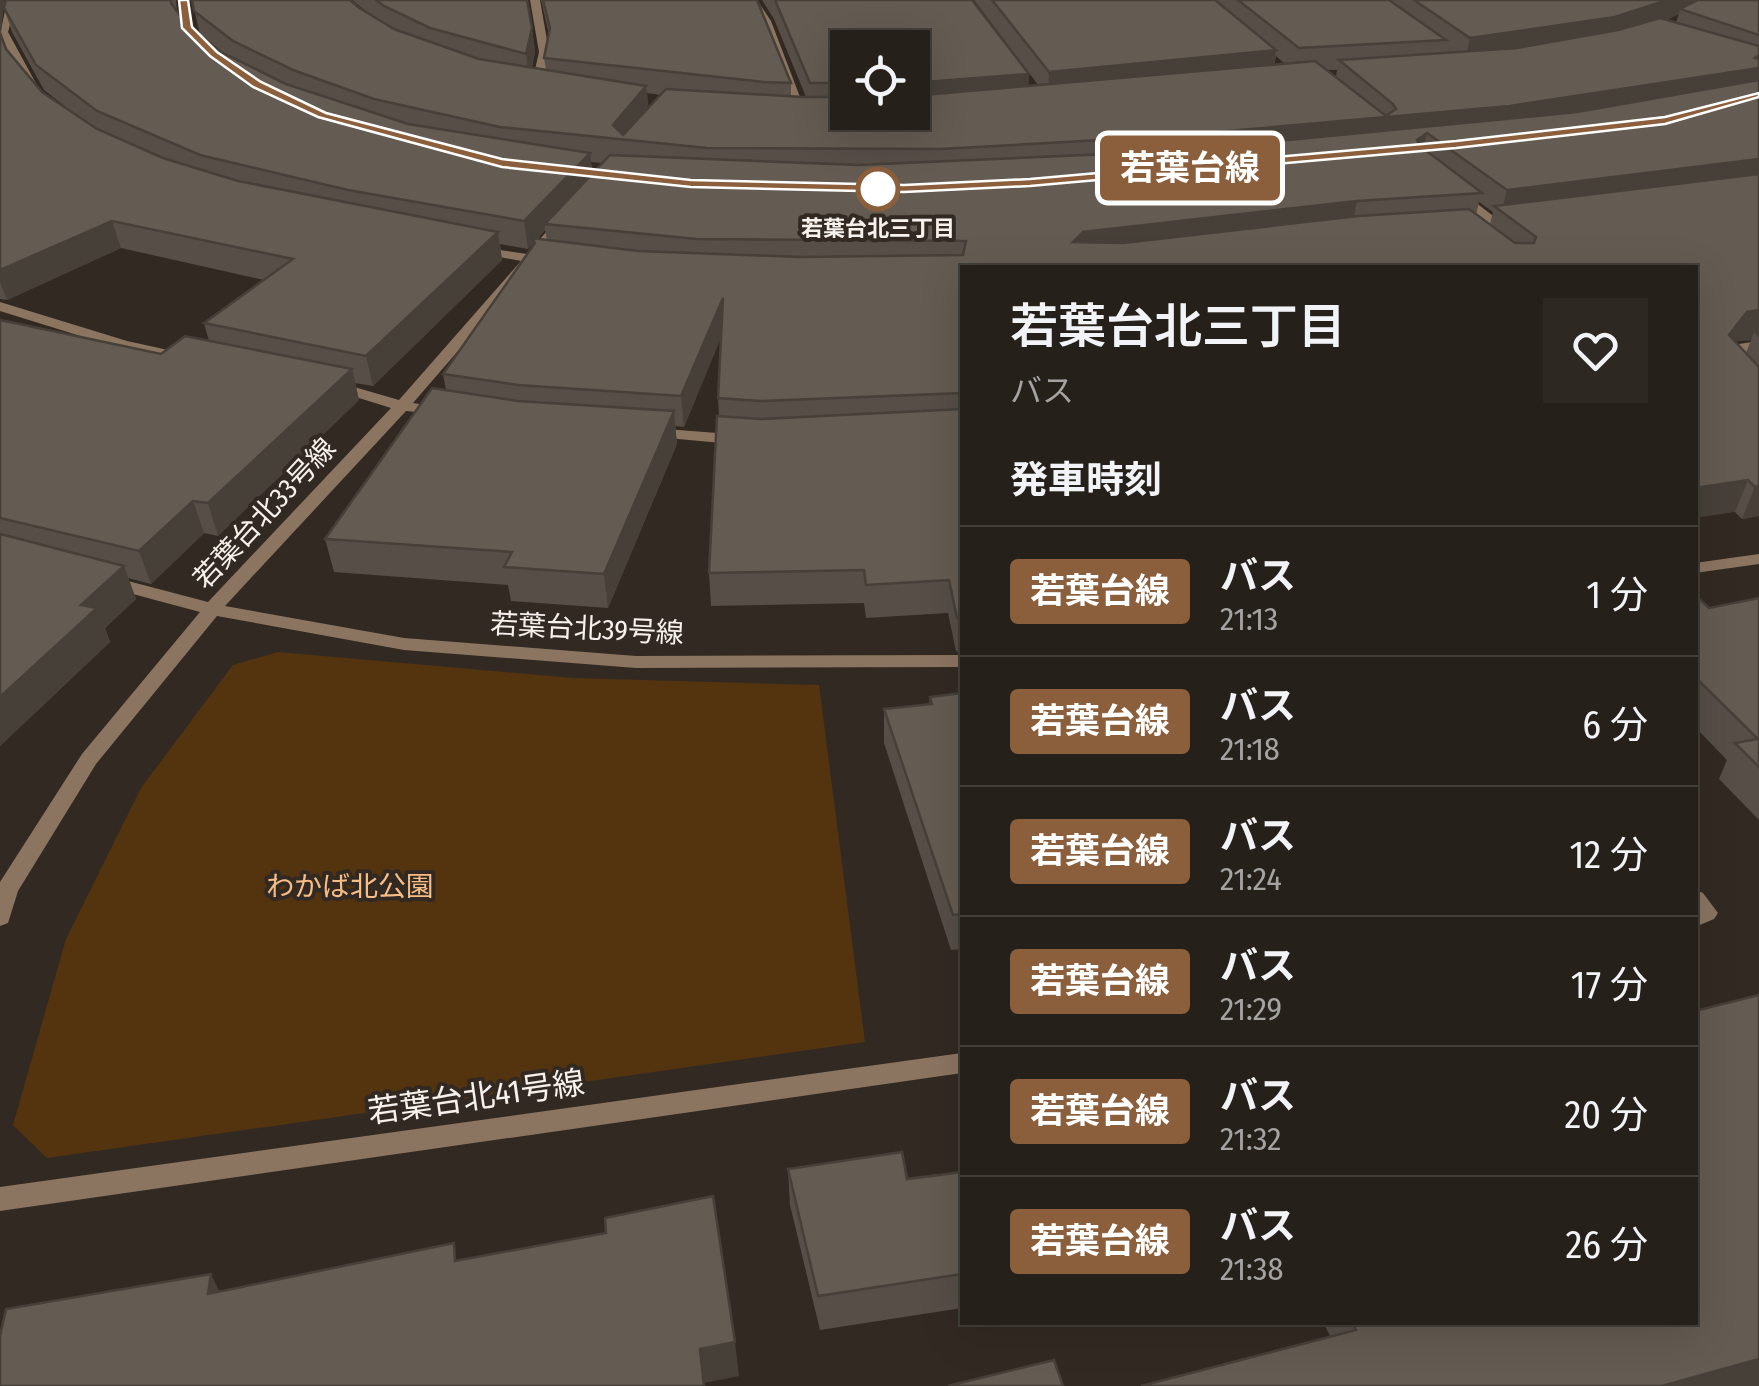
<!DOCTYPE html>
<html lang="ja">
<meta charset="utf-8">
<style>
:root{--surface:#26201a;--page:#2e2823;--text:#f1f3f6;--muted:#a4a3a2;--line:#423e39}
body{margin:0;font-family:"Fira Sans Condensed","Noto Sans JP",sans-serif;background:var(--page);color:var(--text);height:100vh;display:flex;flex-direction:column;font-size:38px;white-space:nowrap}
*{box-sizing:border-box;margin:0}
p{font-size:32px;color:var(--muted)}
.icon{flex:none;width:55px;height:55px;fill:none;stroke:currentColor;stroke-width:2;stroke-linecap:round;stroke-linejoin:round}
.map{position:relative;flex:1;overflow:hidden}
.drawer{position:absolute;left:960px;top:265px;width:738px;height:1060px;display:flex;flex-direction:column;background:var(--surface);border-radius:0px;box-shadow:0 10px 40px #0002,0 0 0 2px var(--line)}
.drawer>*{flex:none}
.badge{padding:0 20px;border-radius:8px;font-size:35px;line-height:65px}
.tools{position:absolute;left:830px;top:30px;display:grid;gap:20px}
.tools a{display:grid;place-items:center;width:100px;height:100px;border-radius:0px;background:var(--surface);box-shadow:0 10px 40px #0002,0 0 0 2px var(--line);font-size:50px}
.map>.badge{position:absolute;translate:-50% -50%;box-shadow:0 0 0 5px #fff}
h2{padding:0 50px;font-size:38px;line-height:90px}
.round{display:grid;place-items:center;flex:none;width:105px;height:105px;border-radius:0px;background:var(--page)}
.overview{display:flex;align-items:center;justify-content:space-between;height:170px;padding:0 50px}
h1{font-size:48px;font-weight:600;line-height:75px}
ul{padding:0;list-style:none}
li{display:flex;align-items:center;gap:30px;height:130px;padding:0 50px;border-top:2px solid var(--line)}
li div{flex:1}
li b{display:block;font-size:38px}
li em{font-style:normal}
li .badge{min-width:110px;font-weight:700;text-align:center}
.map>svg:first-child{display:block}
.green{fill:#54330f}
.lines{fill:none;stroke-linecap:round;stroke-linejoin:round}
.street{fill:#8b7561;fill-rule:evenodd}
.secondary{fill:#c29e7d;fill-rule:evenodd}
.wall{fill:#564e47;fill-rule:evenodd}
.shaded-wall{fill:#464039}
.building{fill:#645b52;stroke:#464039;stroke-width:2.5}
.line{fill:#8b5e3c;stroke:#fff;stroke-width:2.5}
.stop-dot{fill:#fff;stroke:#8b5e3c;stroke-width:5}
.labels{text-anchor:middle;stroke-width:8;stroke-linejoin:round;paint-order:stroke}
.far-stop-label{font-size:22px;font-weight:bold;fill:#f6f1ec;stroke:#322a22}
.street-label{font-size:28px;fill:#f6f1ec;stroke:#322a22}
.park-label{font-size:28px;fill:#f7bd86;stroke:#322a22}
.near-street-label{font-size:32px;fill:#f6f1ec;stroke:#322a22}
</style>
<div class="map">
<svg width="1759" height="1386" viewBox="0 0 1759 1386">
<rect width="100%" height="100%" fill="#322a22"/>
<!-- green -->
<path class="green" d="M278,652L573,678L819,685L865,1042L47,1158L13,1125L66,939L141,788L233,665Z"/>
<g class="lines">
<!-- street -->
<g class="street">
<path d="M7,0H17L8,32L39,89L37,91L27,89L0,36Z"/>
<path d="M530,0H540L549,52L543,87L537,90L531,87L539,52Z"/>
<path d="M747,0H757L771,21L808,118L798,116L761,21Z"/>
<path d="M1454,192H1462L1501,222V228H1491L1454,198Z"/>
<path d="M560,216L572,219L540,256L556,259V265L534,263L413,403L450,409V415L406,411L225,606L404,638L636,656L962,655V667L636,668L404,650L217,616L96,764L18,891L8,923L0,926V882L82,754L200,612L103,586L100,582L103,578L109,576L208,602L391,408L327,388V382H337L399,400L521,261L472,252V246L527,254Z"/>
<path d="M0,302L127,341L191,355L194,358L186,363L119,348L0,311Z"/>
<path d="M1759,341V349L1749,351L1737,362L1759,386V401L1753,399L1721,362L1739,344Z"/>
<path d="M652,428L743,435L751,440L743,445L646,436V430Z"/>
<path d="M1759,554V564L1695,573V563Z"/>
<path d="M1695,890L1703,893L1718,913L1714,919L1695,927Z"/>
<path d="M962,1053V1073L0,1211V1187Z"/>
</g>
<!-- secondary -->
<path class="secondary" d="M179,0H189L192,27L205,40V44H197L182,28Z"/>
</g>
<!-- wall -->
<g class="wall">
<path d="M0,0H4L1,34L6,49L42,92L79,117L44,90L12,32L4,8L6,0H176L177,11L190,29L224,53L200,34L192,0L358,7L371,15L352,0H528L535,52L532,68L546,70L544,58L549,34L541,0H757L791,83V97H806L774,19L762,0H972L1029,87L1039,86L974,0H1759V516L1742,519L1735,512L1695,268H962V683L960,671L961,653L956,651L948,613L866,618L864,603L711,606L709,573L719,416L718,398L721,337L684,427L675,426L677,444L608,608L511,601L508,585L334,572L325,539L446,390L443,374L534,246L533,243L528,249L500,244L502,260L373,386L355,383L359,400L218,536L204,533L151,584L128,578L136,599L105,628L110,642L0,746V320L161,354L209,341L204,323L264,280L121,248L7,300L0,299ZM1679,14L1676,22L1667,19ZM848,48H912V112H848ZM1276,56L1285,64L1274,65ZM1327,70H1337L1336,77ZM647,93L661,95L648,108ZM591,162L602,163L593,173ZM1479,202L1493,212L1490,224L1476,215ZM545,230L547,240L538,238ZM1751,340L1746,353L1736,341Z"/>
<path d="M1695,595L1709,608L1759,598V820L1719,779L1727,760L1695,727Z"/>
<path d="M962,693V949L951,950L884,743V709L929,704L930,697Z"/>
<path d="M788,1169L907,1179L962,1172V1308L820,1330L790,1205Z"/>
<path d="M1323,1322H1695L1759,1386L1330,1336Z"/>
</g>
<!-- shaded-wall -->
<g class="shaded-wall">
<path d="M0,0H4L0,37Z"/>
<path d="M1667,0H1706L1680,9L1679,14L1659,24L1465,62L1470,38Z"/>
<path d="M532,28L535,52L529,79L526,54Z"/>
<path d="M1276,50L1273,74L1048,97L1049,72Z"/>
<path d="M1759,55V91L1427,133L1421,159L1170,162L1173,136L1510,106L1755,58Z"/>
<path d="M1029,74L1028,99L912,108V83Z"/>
<path d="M646,86L649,111L625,140L613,125Z"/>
<path d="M590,153L593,180L545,224V230L535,242L532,238L533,243L528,249L524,221Z"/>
<path d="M1759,159V184L1502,211L1507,190Z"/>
<path d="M1357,201L1352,228L1081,260L1073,242L1083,232Z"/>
<path d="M112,221L121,248L7,300L0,282V270Z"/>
<path d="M498,232L502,260L373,386L366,356Z"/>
<path d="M723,298L725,328L684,427L681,396Z"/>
<path d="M1759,310V338L1754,332L1751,340L1736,341L1729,335L1747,312Z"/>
<path d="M352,369L359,400L218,536L208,503Z"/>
<path d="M674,411L677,444L608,608L604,574Z"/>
<path d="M1748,480L1735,512L1695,518V488Z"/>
<path d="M1759,486V516L1742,519L1755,487Z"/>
<path d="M193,501L204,533L151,584L139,551Z"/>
<path d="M124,566L136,599L105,628L110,642L0,746V697L81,605Z"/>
<path d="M211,1274L228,1309L208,1294Z"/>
<path d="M735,1342L739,1376L704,1383L700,1349Z"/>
<path d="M1759,1359V1386H1662Z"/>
</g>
<!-- building -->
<g class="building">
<path d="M6,0H171V3L190,29L221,52L286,84L408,124L590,153L524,221L348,190L200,155L97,111L36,65L4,8Z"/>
<path d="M192,0H350L358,7L394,29L479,59L646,86L613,125L623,135L666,89L803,97H848V112H912V96L1315,61L1386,116L1396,109L1393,104L1339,60L1517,48L1618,30L1660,18L1759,46V55L1755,58L1759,59V68L1510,106L1173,136L940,149L707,148L500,127L374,99L293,70L233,41L194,11Z"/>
<path d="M376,0H527L532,28L526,54L430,28L384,6Z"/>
<path d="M543,0H757L791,83L764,82L544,58L550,28Z"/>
<path d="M775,0H972L1029,74L912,83V48H848V83H810Z"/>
<path d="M992,0H1215L1276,50L1049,72Z"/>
<path d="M1238,0H1389L1446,40L1299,48Z"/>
<path d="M1414,0H1667L1615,17L1470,38Z"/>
<path d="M1698,0H1759V35L1680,9Z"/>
<path d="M0,33L6,49L42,92L97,129L163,158L238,181L498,232L366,356L204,323L293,259L112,221L0,270Z"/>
<path d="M1759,80V159L1507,190L1427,133L1417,140L1420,146L1482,193L1357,201L1083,232L1073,242L1123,243L1358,216L1469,209L1515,243H1534L1536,237L1494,206L1759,174V310L1747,312L1729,335L1759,367V486L1755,487L1748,480L1695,488V268H962V393L760,401L718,398L723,298L681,396L518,385L443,374L535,243L532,238L638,251L800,257L963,255L966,241L696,239L545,224L610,155L858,165L1176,151L1577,112Z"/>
<path d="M0,320L161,354L185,336L352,369L208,503L193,501L139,551L0,518Z"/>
<path d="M432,388L518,401L674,411L604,574L504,567L512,552L325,539Z"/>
<path d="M962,409V620L957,618L949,580L866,585L864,570L709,573L717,416L760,419Z"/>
<path d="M0,534L124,566L81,605L97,608L0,697Z"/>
<path d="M1695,595L1709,608L1759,598V767L1735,743L1758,739L1695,677Z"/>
<path d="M962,693V914L953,915L884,709L932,704L930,697Z"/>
<path d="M1759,995V1359L1662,1386H1141L1356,1330L1352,1322H1695V1011Z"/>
<path d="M902,1152L907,1179L962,1172V1274L818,1296L788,1169Z"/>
<path d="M713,1196L735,1342L700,1349L704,1386H0V1336L6,1309L211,1274L208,1294L454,1243L455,1261L606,1233L605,1218Z"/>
<path d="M1054,1360L1063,1386H948Z"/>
</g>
<!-- line -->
<path class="line" d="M179,0H188L192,27L217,52L261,82L326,113L502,159L691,180L904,185L1030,179L1456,141L1665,117L1759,93V97L1665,124L1456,148L1030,186L904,192L691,187L502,167L318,117L253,87L210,56L182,28Z"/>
<!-- markers -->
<circle class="stop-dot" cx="878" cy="189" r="20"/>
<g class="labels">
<!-- far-stop labels -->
<g class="far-stop-label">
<text x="878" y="236">若葉台北三丁目</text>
</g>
<!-- street labels -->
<g class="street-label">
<text transform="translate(264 513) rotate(-47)" y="10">若葉台北33号線</text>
<text transform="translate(587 628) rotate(3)" y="10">若葉台北39号線</text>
</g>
<!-- park labels -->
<g class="park-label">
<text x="350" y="896">わかば北公園</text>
</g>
<!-- near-street labels -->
<g class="near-street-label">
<text transform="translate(476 1097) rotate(-8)" y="11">若葉台北41号線</text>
</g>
</g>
</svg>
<div class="tools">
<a><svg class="icon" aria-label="locate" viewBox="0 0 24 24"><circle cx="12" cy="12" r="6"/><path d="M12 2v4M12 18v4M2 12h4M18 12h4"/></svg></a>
</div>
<b class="badge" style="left:1190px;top:168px;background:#8b5e3c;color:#fff">若葉台線</b>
<section class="drawer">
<div class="overview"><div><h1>若葉台北三丁目</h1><p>バス</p></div><a class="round"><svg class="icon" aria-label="heart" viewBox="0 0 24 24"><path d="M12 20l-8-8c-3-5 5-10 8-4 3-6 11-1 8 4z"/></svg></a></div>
<h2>発車時刻</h2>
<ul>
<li><span class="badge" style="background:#8b5e3c;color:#fff">若葉台線</span><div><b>バス</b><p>21:13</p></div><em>1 分</em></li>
<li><span class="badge" style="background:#8b5e3c;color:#fff">若葉台線</span><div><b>バス</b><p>21:18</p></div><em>6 分</em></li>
<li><span class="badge" style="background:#8b5e3c;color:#fff">若葉台線</span><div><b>バス</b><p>21:24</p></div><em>12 分</em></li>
<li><span class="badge" style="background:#8b5e3c;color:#fff">若葉台線</span><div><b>バス</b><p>21:29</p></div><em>17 分</em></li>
<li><span class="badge" style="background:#8b5e3c;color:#fff">若葉台線</span><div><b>バス</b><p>21:32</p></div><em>20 分</em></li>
<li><span class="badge" style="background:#8b5e3c;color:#fff">若葉台線</span><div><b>バス</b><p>21:38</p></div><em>26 分</em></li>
</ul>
</section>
</div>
